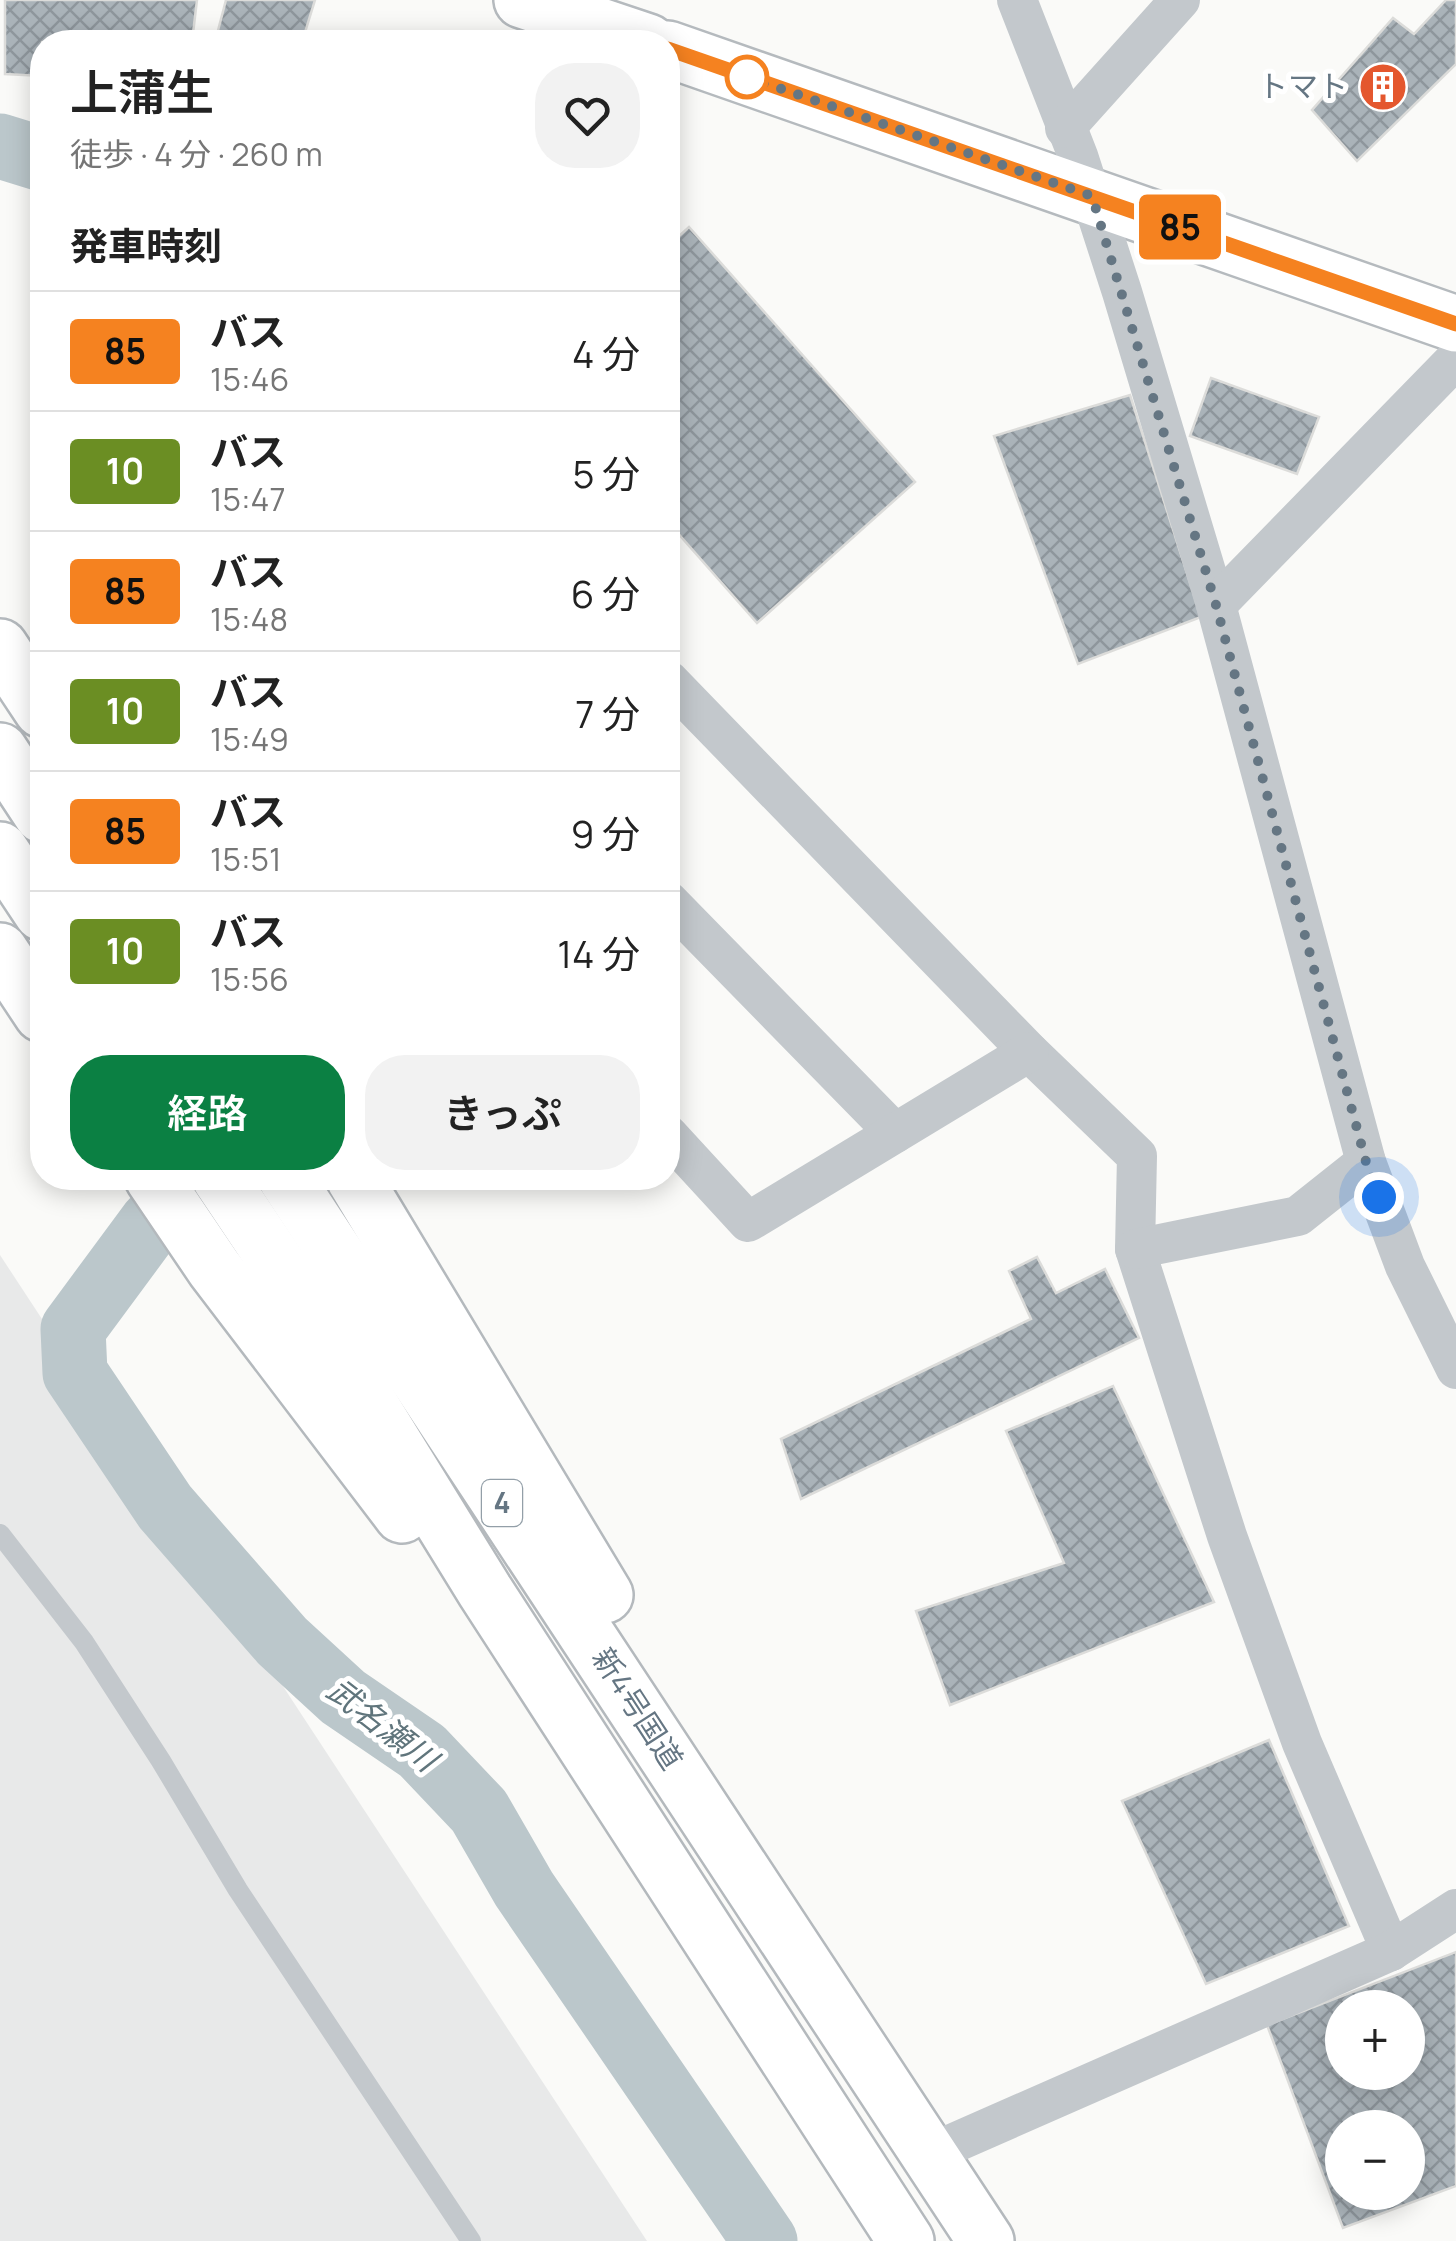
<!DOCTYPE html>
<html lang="ja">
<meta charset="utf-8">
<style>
:root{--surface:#fff;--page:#f2f2f2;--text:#222;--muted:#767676;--line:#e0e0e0;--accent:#0b8043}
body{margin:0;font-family:Manrope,"Noto Sans JP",sans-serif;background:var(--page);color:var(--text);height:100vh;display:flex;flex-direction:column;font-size:38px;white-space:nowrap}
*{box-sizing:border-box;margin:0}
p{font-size:32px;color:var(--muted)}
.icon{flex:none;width:55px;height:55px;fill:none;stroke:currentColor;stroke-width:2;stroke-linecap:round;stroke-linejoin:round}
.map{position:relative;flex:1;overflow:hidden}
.sheet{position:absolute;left:30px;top:30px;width:650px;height:1160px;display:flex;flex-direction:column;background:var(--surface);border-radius:40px;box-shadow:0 5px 25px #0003}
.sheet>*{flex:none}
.badge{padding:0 20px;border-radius:8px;font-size:35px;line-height:65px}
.controls{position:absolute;left:1325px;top:1990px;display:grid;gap:20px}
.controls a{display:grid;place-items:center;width:100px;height:100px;border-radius:50%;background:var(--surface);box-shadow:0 5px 25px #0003;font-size:50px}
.you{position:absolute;width:50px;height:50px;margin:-25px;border:8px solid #fff;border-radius:50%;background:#1a73e8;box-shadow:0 0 0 15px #1a73e833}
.map>.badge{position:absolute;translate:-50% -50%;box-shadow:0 0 0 5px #fff}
h2{padding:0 40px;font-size:38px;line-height:90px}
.round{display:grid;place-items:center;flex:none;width:105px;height:105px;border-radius:40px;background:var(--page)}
.head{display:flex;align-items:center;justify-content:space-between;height:170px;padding:0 40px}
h1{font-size:48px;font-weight:600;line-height:75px}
.primary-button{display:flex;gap:20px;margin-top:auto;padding:20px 40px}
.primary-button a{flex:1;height:115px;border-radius:40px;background:var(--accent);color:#fff;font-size:40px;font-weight:600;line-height:115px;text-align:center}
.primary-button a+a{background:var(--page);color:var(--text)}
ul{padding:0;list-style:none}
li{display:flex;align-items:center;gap:30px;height:120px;padding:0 40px;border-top:2px solid var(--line)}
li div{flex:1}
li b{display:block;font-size:38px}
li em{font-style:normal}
li .badge{min-width:110px;font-weight:700;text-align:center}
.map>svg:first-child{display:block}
.built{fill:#e8e9e9}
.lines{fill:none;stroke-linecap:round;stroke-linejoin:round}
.river{stroke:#bbc7cb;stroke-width:65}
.building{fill:url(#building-cross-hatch);stroke:#dcdcda;stroke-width:2.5;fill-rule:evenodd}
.primary-casing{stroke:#b5babe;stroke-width:60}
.trunk-casing{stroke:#b4b9bd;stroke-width:60}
.service{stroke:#c3c8cc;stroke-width:20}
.minor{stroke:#c3c8cc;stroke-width:40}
.primary{stroke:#fff;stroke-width:55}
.trunk{stroke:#fff;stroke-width:55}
.line-casing{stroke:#fff;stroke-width:22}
.line{stroke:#f58220;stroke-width:15}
.walk{stroke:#657683;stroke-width:10;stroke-dasharray:0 18}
.stop-dot{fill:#fff;stroke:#f58220;stroke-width:5}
.labels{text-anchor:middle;stroke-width:10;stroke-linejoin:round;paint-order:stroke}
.shield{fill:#fff;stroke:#939fa8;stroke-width:2.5}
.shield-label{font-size:28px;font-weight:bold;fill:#657683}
.poi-label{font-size:30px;fill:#657683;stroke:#fff;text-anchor:end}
.street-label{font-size:30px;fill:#657683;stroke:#fff}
.water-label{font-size:32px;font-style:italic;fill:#60757c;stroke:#fff}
</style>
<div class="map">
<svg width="1456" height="2241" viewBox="0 0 1456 2241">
<defs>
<pattern id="building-cross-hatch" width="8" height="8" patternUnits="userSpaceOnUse" patternTransform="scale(2.5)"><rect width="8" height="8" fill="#aab3b9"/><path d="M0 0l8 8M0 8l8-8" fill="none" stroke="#8e969c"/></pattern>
</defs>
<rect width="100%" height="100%" fill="#fafaf8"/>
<!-- built -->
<path class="built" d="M0,1255L647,2241H0Z"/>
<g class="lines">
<!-- river -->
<g class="river">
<path d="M0,146L42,159"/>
<path d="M152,1222L73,1329L75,1373L165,1507L282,1641L343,1697L422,1751L479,1811L524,1889L765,2241"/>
</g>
</g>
<!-- building -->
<g class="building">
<path d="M5,0H197L192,42H42V76L5,74Z"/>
<path d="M226,0H315L302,42H215Z"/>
<path d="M1446,0H1456V64L1357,161L1312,110L1393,18L1414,34Z"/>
<path d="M689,227L915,482L757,623L668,522V246Z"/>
<path d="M1211,378L1319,417L1297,474L1190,436Z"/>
<path d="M1130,395L1201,617L1078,664L994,436Z"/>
<path d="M1037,1257L1056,1293L1105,1269L1139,1338L801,1499L781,1439L1031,1319L1009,1271Z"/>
<path d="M1113,1386L1214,1602L950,1705L916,1611L1064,1563L1006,1431Z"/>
<path d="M1269,1740L1349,1926L1206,1984L1122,1801Z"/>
<path d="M1456,1952V2186L1343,2228L1267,2025ZM1342,2008H1408V2072H1342ZM1342,2128H1408V2192H1342Z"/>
</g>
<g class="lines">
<!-- primary casing -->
<g class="primary-casing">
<g id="primary">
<path d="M522,0L648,42"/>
<path d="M668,49L1456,324"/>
</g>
</g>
<!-- trunk casing -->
<g class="trunk-casing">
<g id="trunk">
<path d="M0,647L42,710"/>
<path d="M0,751L42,815"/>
<path d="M0,850L42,913"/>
<path d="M0,951L42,1014"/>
<path d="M153,1178L214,1268L402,1515"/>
<path d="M220,1178L350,1372L485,1591L906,2241"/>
<path d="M286,1178L986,2241"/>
<path d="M354,1178L605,1595"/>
</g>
</g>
<!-- service -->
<path class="service" d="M0,1534L84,1642L161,1761L238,1890L471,2241"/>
<!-- minor -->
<g class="minor">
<path d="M1017,0L1078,156L1122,292L1216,605L1366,1162L1405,1266L1456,1369"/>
<path d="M1065,128L1180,0"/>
<path d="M1216,605L1456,359"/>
<path d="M668,680L1029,1052L1137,1156L1135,1249L1227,1536L1302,1743L1391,1951"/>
<path d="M668,901L895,1133"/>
<path d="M668,1135L748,1222L1029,1052"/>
<path d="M1135,1249L1298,1216L1366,1162"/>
<path d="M929,2154L1391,1951L1456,1909"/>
</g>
<!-- primary -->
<use href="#primary" class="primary"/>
<!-- trunk -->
<use href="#trunk" class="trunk"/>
</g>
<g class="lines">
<!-- line casing -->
<g class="line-casing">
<path id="line" d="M668,49L1456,324"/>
</g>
<!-- line -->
<use href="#line" class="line"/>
<!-- walk -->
<path class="walk" d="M747,77L1092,196L1216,605L1366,1162L1379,1197"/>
</g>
<!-- icons -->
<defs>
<g id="building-disc" transform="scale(2.5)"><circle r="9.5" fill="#e4572e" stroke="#fff"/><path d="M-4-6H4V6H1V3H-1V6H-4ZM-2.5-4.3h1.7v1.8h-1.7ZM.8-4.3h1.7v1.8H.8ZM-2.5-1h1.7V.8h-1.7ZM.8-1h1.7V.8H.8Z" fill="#fff"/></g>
</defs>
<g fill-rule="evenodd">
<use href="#building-disc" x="1383" y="87"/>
</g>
<!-- markers -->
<circle class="stop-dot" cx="747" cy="77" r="20"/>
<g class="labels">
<!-- shield labels -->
<rect class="shield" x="482" y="1480" width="40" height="46" rx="8"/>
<g class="shield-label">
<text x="502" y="1513">4</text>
</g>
<!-- poi labels -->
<g class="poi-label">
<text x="1348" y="97">トマト</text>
</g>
<!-- street labels -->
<g class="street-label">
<text transform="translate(637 1709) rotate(57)" y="10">新4号国道</text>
</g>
<!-- water labels -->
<g class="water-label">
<text transform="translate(382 1725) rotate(38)" y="11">武名瀬川</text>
</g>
</g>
</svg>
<div class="controls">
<a>+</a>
<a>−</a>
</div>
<div class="you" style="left:1379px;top:1197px"></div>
<b class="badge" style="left:1180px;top:227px;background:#f58220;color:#111">85</b>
<section class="sheet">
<div class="head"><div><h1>上蒲生</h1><p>徒歩 · 4 分 · 260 m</p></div><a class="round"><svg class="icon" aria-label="heart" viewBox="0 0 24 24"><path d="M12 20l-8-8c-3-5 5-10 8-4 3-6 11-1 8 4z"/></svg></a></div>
<h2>発車時刻</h2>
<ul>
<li><span class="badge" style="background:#f58220;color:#111">85</span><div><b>バス</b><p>15:46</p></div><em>4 分</em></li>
<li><span class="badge" style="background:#6b8e23;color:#fff">10</span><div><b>バス</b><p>15:47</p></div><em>5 分</em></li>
<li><span class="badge" style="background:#f58220;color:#111">85</span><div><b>バス</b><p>15:48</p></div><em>6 分</em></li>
<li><span class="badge" style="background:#6b8e23;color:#fff">10</span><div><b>バス</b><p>15:49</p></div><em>7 分</em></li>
<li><span class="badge" style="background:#f58220;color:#111">85</span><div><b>バス</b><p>15:51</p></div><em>9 分</em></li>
<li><span class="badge" style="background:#6b8e23;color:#fff">10</span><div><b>バス</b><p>15:56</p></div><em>14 分</em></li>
</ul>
<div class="primary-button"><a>経路</a><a>きっぷ</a></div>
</section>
</div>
